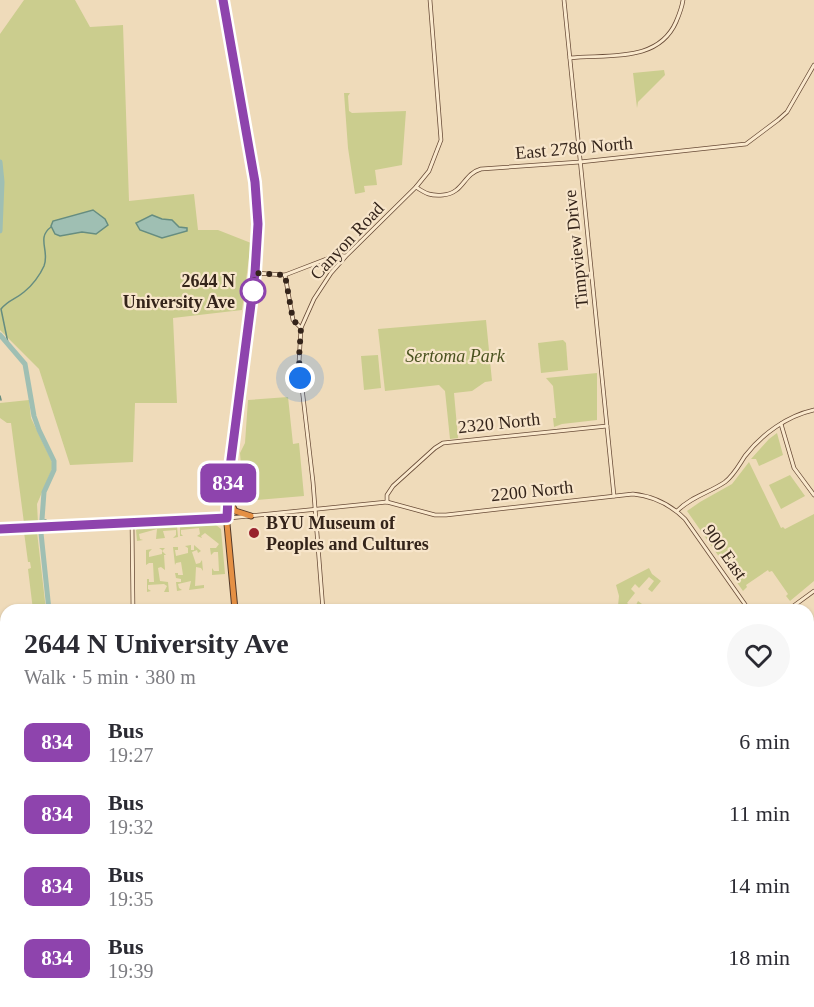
<!DOCTYPE html>
<meta charset="utf-8">
<style>
:root{--surface:#fff;--page:#f7f7f7;--text:#2b2b33;--muted:#7c7c81}
body{margin:0;font-family:Georgia,serif;background:var(--page);color:var(--text);height:100vh;display:flex;flex-direction:column;font-size:22px;white-space:nowrap}
*{box-sizing:border-box;margin:0}
p{font-size:20px;color:var(--muted)}
.icon{flex:none;width:33px;height:33px;fill:none;stroke:currentColor;stroke-width:2;stroke-linecap:round;stroke-linejoin:round}
.map{position:relative;flex:1;overflow:hidden}
.details{position:absolute;left:0px;top:604px;width:814px;height:404px;display:flex;flex-direction:column;background:var(--surface);border-radius:18px 18px 0 0;box-shadow:0 2px 4px #0004}
.details>*{flex:none}
.badge{padding:0 12px;border-radius:9px;font-size:21px;line-height:39px}
.you{position:absolute;width:30px;height:30px;margin:-15px;border:4px solid #fff;border-radius:50%;background:#1a73e8;box-shadow:0 0 0 9px #1a73e833}
.map>.badge{position:absolute;translate:-50% -50%;box-shadow:0 0 0 3px #fff}
.round{display:grid;place-items:center;flex:none;width:63px;height:63px;border-radius:32px;background:var(--page)}
.headline{display:flex;align-items:center;justify-content:space-between;height:102px;padding:0 24px}
h1{font-size:28px;font-weight:800;line-height:45px}
ul{padding:0;list-style:none}
li{display:flex;align-items:center;gap:18px;height:72px;padding:0 24px}
li div{flex:1}
li b{display:block;font-size:22px}
li em{font-style:normal}
li .badge{min-width:66px;font-weight:700;text-align:center}
.map>svg:first-child{display:block}
.green{fill:#cbcd8e}
.water{fill:#9fbfb3;stroke:#668d80;stroke-width:1.5}
.lines{fill:none;stroke-linecap:round;stroke-linejoin:round}
.stream{stroke:#668d80;stroke-width:1.5}
.river{stroke:#9fbfb3;stroke-width:5}
.secondary-casing{stroke:#684b37;stroke-width:4.5}
.primary-casing{stroke:#533929;stroke-width:5}
.highway-casing{stroke:#533929;stroke-width:7}
.secondary{stroke:#fae9cd;stroke-width:3}
.primary{stroke:#f6cc8e;stroke-width:4}
.highway{stroke:#e59044;stroke-width:5}
.line-casing{stroke:#fff;stroke-width:14}
.line{stroke:#8e44ad;stroke-width:9}
.walk{stroke:#34241a;stroke-width:6;stroke-dasharray:0 10.8}
.stop-dot{fill:#fff;stroke:#8e44ad;stroke-width:3}
.poi-dot{fill:#98222d;stroke:#f7e5ca;stroke-width:2}
.labels{text-anchor:middle;stroke-width:4.5;stroke-linejoin:round;paint-order:stroke}
.street-label{font-size:18px;fill:#34241a;stroke:#f7e5ca}
.stop-label{font-size:18px;font-weight:bold;fill:#34241a;stroke:#f7e5ca;text-anchor:end}
.park-label{font-size:18px;font-style:italic;fill:#4a521f;stroke:#f7e5ca}
.poi-label{font-size:18px;font-weight:bold;fill:#34241a;stroke:#f7e5ca;text-anchor:start}
</style>
<div class="map">
<svg width="814" height="1007" viewBox="0 0 814 1007">
<rect width="100%" height="100%" fill="#efdbba"/>
<!-- green -->
<g class="green">
<path d="M24,0H75L90,27L123,25L129,201L194,194L198,230H218L251,243L242,310L173,318L177,403H135L133,462L70,465L39,369L0,330V34Z"/>
<path d="M664,70L665,75L638,102L637,108L633,73Z"/>
<path d="M344,93H350L348,96L349,111L352,113L406,111L402,165L375,170L377,185L364,186L365,192L355,194L348,148Z"/>
<path d="M486,320L492,381L485,382L472,391L454,393L458,438L450,439L445,391L439,385L385,391L378,329Z"/>
<path d="M563,340L566,343L568,370L541,373L538,343Z"/>
<path d="M378,355L381,388L364,390L361,356Z"/>
<path d="M597,373V420L562,424L554,427L553,418H556L553,386L546,378Z"/>
<path d="M288,397L293,444L299,443L304,496L244,501L240,453L245,443L248,400Z"/>
<path d="M29,400L31,418L52,462V469L37,504L38,523H24L11,423H7L0,418V403Z"/>
<path d="M777,433L783,455L759,466L756,459H751L769,439Z"/>
<path d="M749,462L781,528L783,527L785,529L814,514V581L790,601L786,596L788,594L772,571L769,572L768,570L746,585L747,587L743,591L687,511L700,502L732,484Z"/>
<path d="M790,475L805,496L781,509L769,485Z"/>
<path d="M183,525H216L221,529L225,574L212,575V568L214,571H219L218,552H214L211,555L210,548H216L219,544L205,533L201,536L202,538L197,536L200,534L199,528L181,530V534L183,536H180V526H177L178,537L173,538L176,535V530L163,531L165,538L156,539L157,529L139,534L140,539L143,540L137,541L136,530L139,527Z"/>
<path d="M24,532H37L46,610H33L28,569L31,568L30,562H28Z"/>
<path d="M191,545V550H194V545L201,551L198,553L197,550L192,552L196,564L200,563L202,560L203,571L201,568L196,567L195,586L204,585V588L189,590L191,581L178,584L179,588L182,590L177,591L176,582H181V579L176,578L175,573H178V575H183L181,562L176,563L175,565L173,547H178V550H175L176,556L188,553V548L185,546Z"/>
<path d="M159,548H165L162,551L166,555H164L165,570L161,567L158,568L160,581L168,582L169,592H164L167,586L164,584L148,585V589L151,591L147,592V579H149V582H154L153,563H149L146,565V550L152,549L149,552V557L162,554V550Z"/>
<path d="M649,568L652,574L661,581L652,592L648,589L654,581L649,577L639,588L635,584L631,589L635,593L627,603L634,609L638,601L642,604L636,610H630L626,607L618,606L619,596L616,585Z"/>
</g>
<!-- water -->
<g class="water">
<path d="M93,210L105,219L108,225L96,234L82,232L60,236L55,234L51,226L53,221Z"/>
<path d="M152,215L162,219L172,220L179,227L187,228V231L162,238L140,230L136,223Z"/>
</g>
<g class="lines">
<!-- stream -->
<g class="stream">
<path d="M0,175L1,171"/>
<path d="M8,343L1,309C8,300 16,299 24,292C32,286 40,275 44,266C50,251 36,238 51,227"/>
<path d="M0,396L1,400"/>
<path d="M41,520H46"/>
</g>
<!-- river -->
<g class="river">
<path d="M0,162L2,182L0,231"/>
<path d="M0,335L25,364L34,416L39,430L54,461V470L44,492L41,533L49,610"/>
<path d="M0,908L6,902"/>
</g>
<!-- secondary casing -->
<g class="secondary-casing">
<g id="secondary">
<path d="M564,0L614,496"/>
<path d="M570,58C608,54 658,63 676,22C679,15 682,8 683,0"/>
<path d="M416,187C426,194 431,196 443,195C464,193 463,174 481,169L580,162L746,144L778,120L787,112L814,65"/>
<path d="M255,273L285,275L337,255L345,256"/>
<path d="M285,275L293,320L301,328"/>
<path d="M781,424L794,468L814,495"/>
<path d="M387,502V495L393,486L435,448L443,443L607,426"/>
<path d="M677,511C692,496 709,493 725,482C734,475 739,465 745,456C762,434 787,416 814,410"/>
<path d="M132,524L133,610"/>
<path d="M0,529L220,519L387,502L435,515H446L633,494C652,496 671,505 685,519L749,610"/>
<path d="M323,610L313,482L299,362L301,328L314,299L331,273L346,256L416,187L429,171L441,140L430,0"/>
<path d="M788,610L814,591"/>
<path d="M0,925L6,913"/>
<path d="M79,1002V1007"/>
<path d="M150,1002V1007"/>
<path d="M354,1002V1007"/>
<path d="M538,1002V1007"/>
<path d="M804,1002L805,1007"/>
<path d="M529,1005L534,1007"/>
<path d="M492,1007L498,1002"/>
</g>
</g>
<!-- primary casing -->
<g class="primary-casing">
<g id="primary">
<path d="M0,626L6,632"/>
<path d="M0,640L6,646"/>
</g>
</g>
<!-- highway casing -->
<g class="highway-casing">
<g id="highway">
<path d="M223,0L255,181L258,224L256,268L227,491V524L235,610"/>
<path d="M229,499L235,511L251,516"/>
<path d="M268,1002V1007"/>
</g>
</g>
<!-- secondary -->
<use href="#secondary" class="secondary"/>
<!-- primary -->
<use href="#primary" class="primary"/>
<!-- highway -->
<use href="#highway" class="highway"/>
</g>
<g class="lines">
<!-- line casing -->
<g class="line-casing">
<path id="line" d="M0,529L227,518L229,475L255,273L258,224L255,182L223,0"/>
</g>
<!-- line -->
<use href="#line" class="line"/>
<!-- walk -->
<path class="walk" d="M253,291L255,273L285,275L293,320L301,328L299,358L300,378"/>
</g>
<!-- markers -->
<circle class="stop-dot" cx="253" cy="291" r="12"/>
<circle class="poi-dot" cx="254" cy="533" r="6"/>
<g class="labels">
<!-- street labels -->
<g class="street-label">
<text transform="translate(574 148) rotate(-5)" y="6">East 2780 North</text>
<text transform="translate(347 241) rotate(-47)" y="6">Canyon Road</text>
<text transform="translate(576 249) rotate(-96)" y="6">Timpview Drive</text>
<text transform="translate(499 423) rotate(-6)" y="6">2320 North</text>
<text transform="translate(532 491) rotate(-6)" y="6">2200 North</text>
<text transform="translate(725 552) rotate(55)" y="6">900 East</text>
</g>
<!-- stop labels -->
<g class="stop-label">
<text x="235" y="287">2644 N<tspan x="235" dy="21">University Ave</tspan></text>
</g>
<!-- park labels -->
<g class="park-label">
<text x="455" y="362">Sertoma Park</text>
</g>
<!-- poi labels -->
<g class="poi-label">
<text x="266" y="529">BYU Museum of<tspan x="266" dy="21">Peoples and Cultures</tspan></text>
</g>
</g>
</svg>
<div class="you" style="left:300px;top:378px"></div>
<b class="badge" style="left:228px;top:483px;background:#8e44ad;color:#fff">834</b>
<section class="details">
<div class="headline"><div><h1>2644 N University Ave</h1><p>Walk · 5 min · 380 m</p></div><a class="round"><svg class="icon" aria-label="heart" viewBox="0 0 24 24"><path d="M12 20l-8-8c-3-5 5-10 8-4 3-6 11-1 8 4z"/></svg></a></div>
<ul>
<li><span class="badge" style="background:#8e44ad;color:#fff">834</span><div><b>Bus</b><p>19:27</p></div><em>6 min</em></li>
<li><span class="badge" style="background:#8e44ad;color:#fff">834</span><div><b>Bus</b><p>19:32</p></div><em>11 min</em></li>
<li><span class="badge" style="background:#8e44ad;color:#fff">834</span><div><b>Bus</b><p>19:35</p></div><em>14 min</em></li>
<li><span class="badge" style="background:#8e44ad;color:#fff">834</span><div><b>Bus</b><p>19:39</p></div><em>18 min</em></li>
</ul>
</section>
</div>
